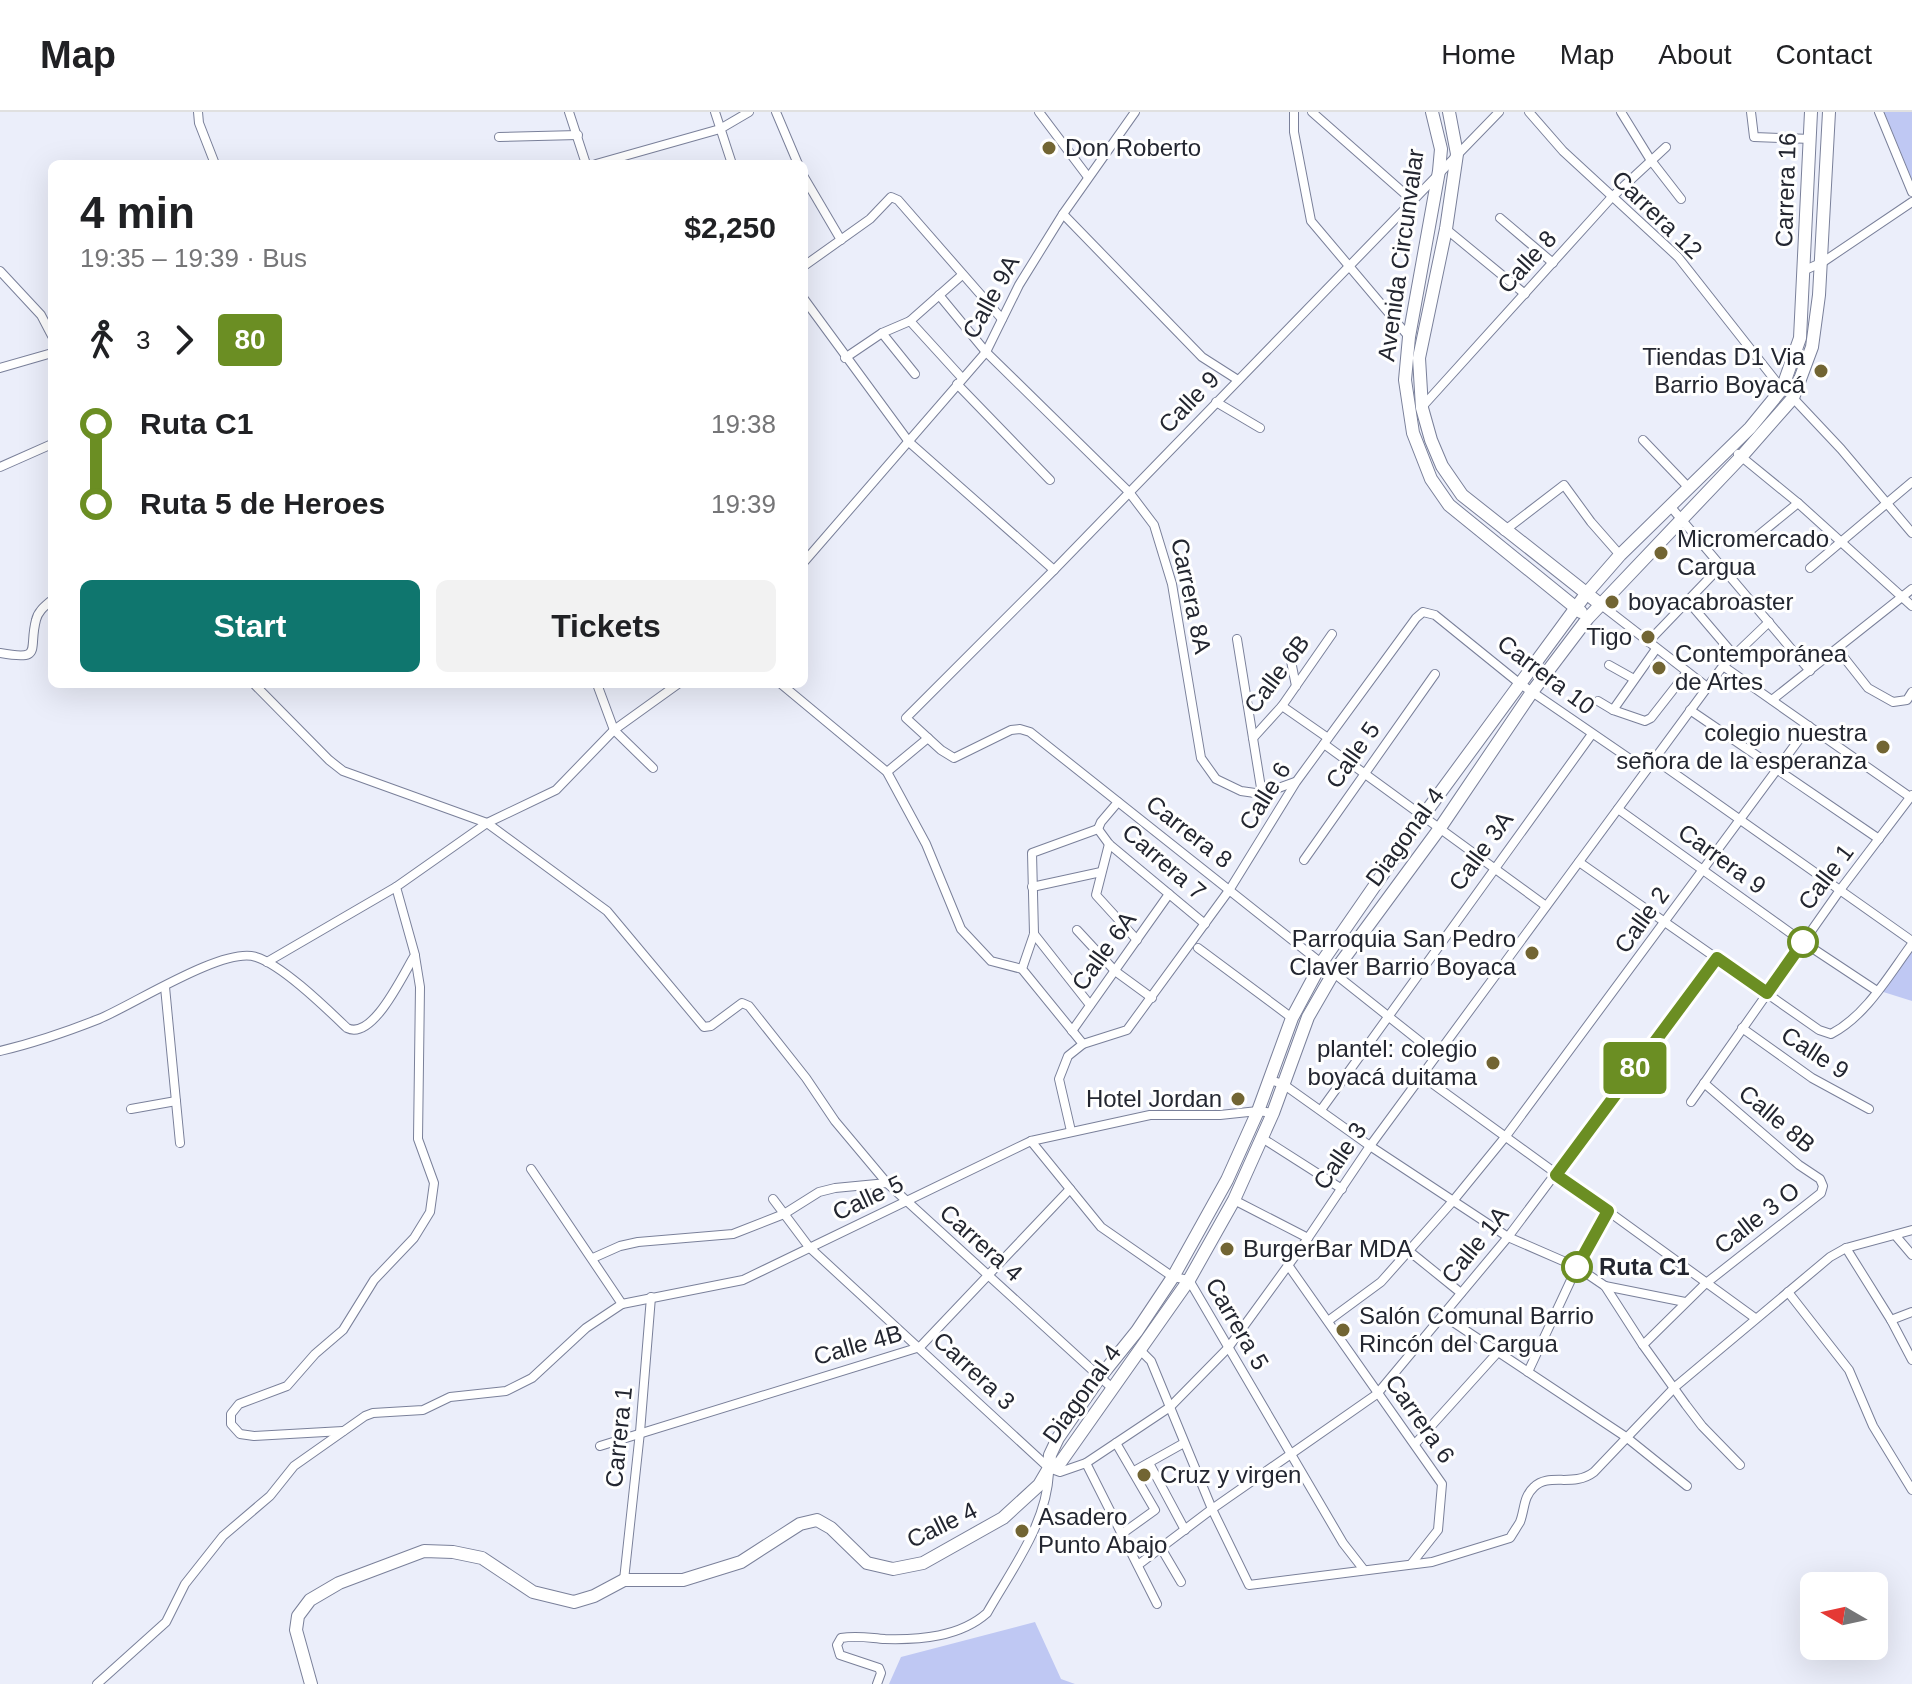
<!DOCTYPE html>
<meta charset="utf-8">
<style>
:root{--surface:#fff;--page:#f2f2f2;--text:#202124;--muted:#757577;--line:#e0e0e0;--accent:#0f766e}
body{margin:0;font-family:Arial,sans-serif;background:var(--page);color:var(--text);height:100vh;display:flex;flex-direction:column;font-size:30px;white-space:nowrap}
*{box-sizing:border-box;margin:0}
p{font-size:26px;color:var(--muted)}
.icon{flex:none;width:44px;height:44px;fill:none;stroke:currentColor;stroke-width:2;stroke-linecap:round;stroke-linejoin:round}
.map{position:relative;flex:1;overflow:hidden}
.side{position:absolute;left:48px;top:48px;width:760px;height:528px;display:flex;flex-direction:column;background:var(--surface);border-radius:12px;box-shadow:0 8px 32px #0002}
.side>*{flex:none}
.badge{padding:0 16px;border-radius:6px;font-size:28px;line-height:52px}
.needle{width:52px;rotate:279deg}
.buttons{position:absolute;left:1800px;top:1460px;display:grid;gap:16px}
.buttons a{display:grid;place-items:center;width:88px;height:88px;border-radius:12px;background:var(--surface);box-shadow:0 8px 32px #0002;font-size:40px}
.map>.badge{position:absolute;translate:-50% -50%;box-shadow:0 0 0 4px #fff}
.legs{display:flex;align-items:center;gap:12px;height:88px;padding:0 32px;font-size:26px}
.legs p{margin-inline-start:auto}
.summary{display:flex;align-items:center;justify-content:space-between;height:136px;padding:0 32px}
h1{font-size:44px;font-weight:600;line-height:60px}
.action{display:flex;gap:16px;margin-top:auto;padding:16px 32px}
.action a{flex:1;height:92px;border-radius:12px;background:var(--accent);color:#fff;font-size:32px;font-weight:600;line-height:92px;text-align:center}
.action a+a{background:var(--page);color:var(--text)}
ul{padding:0 32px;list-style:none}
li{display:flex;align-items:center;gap:28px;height:80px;font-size:30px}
li i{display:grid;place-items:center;width:12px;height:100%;margin:0 10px;background:currentColor}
li i::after{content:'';width:20px;height:20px;margin:-10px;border:6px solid;border-radius:50%;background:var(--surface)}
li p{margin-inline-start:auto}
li:first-child i{background:linear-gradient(#0000 50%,currentColor 0)}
li:last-child i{background:linear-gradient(currentColor 50%,#0000 0)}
header{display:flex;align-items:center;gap:48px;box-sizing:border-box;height:112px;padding:0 40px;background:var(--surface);border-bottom:2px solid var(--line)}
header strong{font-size:38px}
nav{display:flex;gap:44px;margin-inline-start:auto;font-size:28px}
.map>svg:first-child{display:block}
.green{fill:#bfc8f3}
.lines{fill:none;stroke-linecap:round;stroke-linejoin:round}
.street-casing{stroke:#7a809a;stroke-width:10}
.secondary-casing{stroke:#7a809a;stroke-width:14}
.street{stroke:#fff;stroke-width:8}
.secondary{stroke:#fff;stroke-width:12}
.line-1-casing{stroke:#fff;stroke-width:18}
.line-1{stroke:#6b8e23;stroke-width:12}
.poi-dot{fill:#726533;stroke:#fff;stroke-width:3}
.stop-1-dot{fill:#fff;stroke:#6b8e23;stroke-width:4}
.labels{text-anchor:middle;stroke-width:6;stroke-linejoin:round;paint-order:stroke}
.poi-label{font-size:24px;fill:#232630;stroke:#fff;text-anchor:start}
.street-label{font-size:24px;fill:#232630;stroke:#fff}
.stop-label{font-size:24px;font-weight:bold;fill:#232630;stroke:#fff;text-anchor:start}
</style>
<header>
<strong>Map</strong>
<nav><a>Home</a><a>Map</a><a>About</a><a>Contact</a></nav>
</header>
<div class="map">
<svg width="1912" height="1572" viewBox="0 0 1912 1572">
<rect width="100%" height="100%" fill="#ebeefa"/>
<!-- green -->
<g class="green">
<path d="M1884,0H1912V68Z"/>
<path d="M1912,832V889L1877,878Z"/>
<path d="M1035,1510L1061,1567L1075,1572H889L901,1545Z"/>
</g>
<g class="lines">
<!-- street casing -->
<g class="street-casing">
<g id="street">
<path d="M198,0L199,11L215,52"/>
<path d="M569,0L586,52"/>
<path d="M715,0L732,52"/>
<path d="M776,0L798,52"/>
<path d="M1039,0L1088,65"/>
<path d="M1294,0V20L1311,109L1409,225"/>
<path d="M1312,0L1413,89"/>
<path d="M1529,0L1563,39L1678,145L1782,277"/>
<path d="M1621,0L1650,47L1681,87"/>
<path d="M1751,0L1754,25L1811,27"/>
<path d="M1879,0L1912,80"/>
<path d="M499,25L578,23"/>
<path d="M596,52L720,17L749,0"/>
<path d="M804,65L841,128"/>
<path d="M1063,102L1202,245L1238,268"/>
<path d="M1500,106L1553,151"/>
<path d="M1446,117L1525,182"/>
<path d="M804,154L870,107L891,85L898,88L1002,207"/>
<path d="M1805,158L1823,150L1912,90"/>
<path d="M0,159L41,203L52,224"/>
<path d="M939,183L986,240L1129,380L1154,413L1172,472L1201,646L1216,667L1241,679L1262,682L1295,670"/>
<path d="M804,187L909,330L1054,458"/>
<path d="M910,209L962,266"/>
<path d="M882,221L915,262"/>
<path d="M845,246L882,221L910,209L962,163"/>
<path d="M0,256L52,241"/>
<path d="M957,272L1050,368"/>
<path d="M1793,286L1841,337L1912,421"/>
<path d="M1216,290L1260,316"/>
<path d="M1422,295L1611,86L1666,35"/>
<path d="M1643,328L1689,376"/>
<path d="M1738,342L1798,391L1912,494"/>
<path d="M0,355L52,332"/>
<path d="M1670,394L1810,559"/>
<path d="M1504,419L1564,373L1591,410L1620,443"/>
<path d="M1749,431L1798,391"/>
<path d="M804,450L986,240L1019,173L1063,102L1135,0"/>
<path d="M1810,456L1912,370"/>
<path d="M1687,488L1733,542"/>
<path d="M1600,492L1707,575"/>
<path d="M1237,527L1262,682"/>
<path d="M1648,530L1721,454"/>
<path d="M1838,538L1868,576L1893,590L1907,588L1912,580"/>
<path d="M1289,539L1296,574"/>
<path d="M0,541C44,549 28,538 36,508C38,499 45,494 52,488"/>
<path d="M1609,553L1634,567"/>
<path d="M1723,554L1910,685"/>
<path d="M254,572L329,648L343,659L487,711L607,799L704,915L711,914L742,891L749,894L806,966L835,1009L887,1071L1112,1276"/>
<path d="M597,572L614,618L653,656"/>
<path d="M781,572L887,660L926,732L961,817L991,849L1022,857"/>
<path d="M1772,588L1912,477"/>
<path d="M1598,589L1613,598L1645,609L1651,606L1687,560"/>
<path d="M1282,594L1328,626"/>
<path d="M1613,598L1656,537"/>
<path d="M1690,598L1879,727"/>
<path d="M1253,626L1282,594L1332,522"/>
<path d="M1324,632L1546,794"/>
<path d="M1654,647L1912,829"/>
<path d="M887,660L928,626"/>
<path d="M1618,697L1803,830L1877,879"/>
<path d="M1098,717L1109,732L1205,812"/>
<path d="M1098,717L1101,710L1118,690"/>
<path d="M1109,732L1096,783L1137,828"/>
<path d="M1304,748L1435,562"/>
<path d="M1579,750L1819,918L1831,922C1866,904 1889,863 1912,832"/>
<path d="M1032,775L1101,760"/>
<path d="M1077,818L1115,859L1152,886"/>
<path d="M1034,822L1090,893"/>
<path d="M1198,836L1292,906"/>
<path d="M267,850L396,775"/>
<path d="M165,875L180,1031"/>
<path d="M1742,916L1812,966L1869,997"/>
<path d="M1072,919L1169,782"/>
<path d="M1083,932L1022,857L1034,822L1032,741L1098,717"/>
<path d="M0,939C34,931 66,920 99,907C133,893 224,834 256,845C282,853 326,896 347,916C373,929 403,862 415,843L396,775L487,711L556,678L614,618L678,572"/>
<path d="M1437,943L1030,620L1020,617L1011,618L954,646L941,638L906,606L1054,458L1499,0"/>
<path d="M1422,964L1755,1206"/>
<path d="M1270,968L1283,972L1370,1034L1508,1125L1577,1155L1605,1174L1643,1233L1686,1293L1702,1314L1740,1353"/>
<path d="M1691,990L1840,778L1912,683"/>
<path d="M131,997L176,989"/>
<path d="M1321,998L1592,622"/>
<path d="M1071,1019L1059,967L1068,944L1083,932L1127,918L1230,777L1296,670L1416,506L1423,500L1435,503L1519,571L1646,658"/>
<path d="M1262,1026L1342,1077"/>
<path d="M1031,1029L1101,1115L1173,1165L1189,1168L1343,1431L1364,1458"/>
<path d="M531,1057L622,1192"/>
<path d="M773,1087L809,1135L1049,1356L1060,1360L1086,1351L1170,1295L1228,1236L1308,1126L1370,1034L1723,554L1769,510"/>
<path d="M1234,1088L1308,1126"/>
<path d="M1895,1123L1912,1143"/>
<path d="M1846,1136L1891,1208L1912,1248"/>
<path d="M1409,1139L1461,1181"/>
<path d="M593,1146L620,1134L638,1130L733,1122L784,1102L819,1080L835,1076L887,1071"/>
<path d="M1288,1153L1442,1372L1438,1418L1412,1451"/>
<path d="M1605,1174L1685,1190"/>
<path d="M1788,1180L1849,1258L1873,1314L1912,1378"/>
<path d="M1444,1204L1626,1325L1687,1374"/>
<path d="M1891,1208L1912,1200"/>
<path d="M1328,1209L1381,1170L1453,1089L1506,1024L1809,614"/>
<path d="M1643,1233L1705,1172L1821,1081L1823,1074L1820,1067L1799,1053L1704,971"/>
<path d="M1141,1239L1151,1249L1212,1397L1249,1473L1432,1450L1510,1426C1513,1421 1517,1415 1520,1410C1525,1397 1523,1385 1534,1375C1549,1360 1573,1376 1594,1360L1675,1275L1830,1145L1846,1136L1912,1118"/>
<path d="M1528,1260L1577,1155L1608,1099"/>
<path d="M343,1319L254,1324L240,1322L231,1312V1302L239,1292L287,1274L315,1242L343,1218L374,1168L414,1126L430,1100L434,1071L418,1027L420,875L415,844"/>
<path d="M1116,1331L1155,1398L1123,1421"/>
<path d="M1415,1332L1498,1240"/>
<path d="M600,1334L920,1235L1070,1077"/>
<path d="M1086,1351L1157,1492"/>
<path d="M1149,1351L1185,1418"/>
<path d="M1134,1359L1184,1331"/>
<path d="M1161,1436L1181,1470"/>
<path d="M1138,1453L1212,1397L1377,1282L1508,1125L1717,846"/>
<path d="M624,1468L640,1320L651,1185"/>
<path d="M97,1572L166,1510L185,1472L223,1424L270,1384L294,1354L365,1304L373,1301L423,1298L450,1285L506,1279L532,1266L586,1216L622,1192L743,1168L1031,1029L1150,1003H1220L1258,999L1273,1001"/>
<path d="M877,1572L881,1561L879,1556L840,1543L837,1533L841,1526C857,1523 870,1526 885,1527C920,1528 960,1525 987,1501C1012,1457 1046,1413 1049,1361"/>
</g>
</g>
<!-- secondary casing -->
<g class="secondary-casing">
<g id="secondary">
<path d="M1432,0L1441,37L1439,59L1409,225L1405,268L1413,321L1431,367L1449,393L1581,500"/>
<path d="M1449,0L1457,42L1446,117L1419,246L1422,296L1431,328L1442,354L1462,383L1600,492"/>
<path d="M1049,1356L1060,1351L1189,1168L1234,1088L1273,1001L1308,905L1334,860L1440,716L1532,580L1588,506L1741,345L1793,286L1812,235L1819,183L1829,0"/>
<path d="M311,1572L296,1518L298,1504L310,1488L339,1471L424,1439L453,1440L482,1446L533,1480L574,1490L594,1484L624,1468H683L741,1450L800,1412L817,1408L831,1416L867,1451L893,1457L923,1451L1003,1406L1039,1373L1049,1356L1050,1343L1058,1326L1100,1265L1137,1219L1173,1165L1227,1068L1258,999L1292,906L1322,850L1423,704L1586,482L1620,443L1750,316L1782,277L1800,226L1811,0"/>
</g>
</g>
<!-- street -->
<use href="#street" class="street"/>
<!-- secondary -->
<use href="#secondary" class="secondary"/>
</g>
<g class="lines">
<!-- line-1 casing -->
<g class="line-1-casing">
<path id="line-1" d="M1577,1155L1608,1099L1556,1063L1717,846L1767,881L1803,830"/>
</g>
<!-- line-1 -->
<use href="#line-1" class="line-1"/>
</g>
<!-- markers -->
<g class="poi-dot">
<circle cx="1049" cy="36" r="8"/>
<circle cx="1821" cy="259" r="8"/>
<circle cx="1661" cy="441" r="8"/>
<circle cx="1612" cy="490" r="8"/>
<circle cx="1648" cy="525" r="8"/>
<circle cx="1659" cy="556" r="8"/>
<circle cx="1883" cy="635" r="8"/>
<circle cx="1532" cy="841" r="8"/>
<circle cx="1493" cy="951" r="8"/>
<circle cx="1238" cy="987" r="8"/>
<circle cx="1227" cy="1137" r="8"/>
<circle cx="1343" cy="1218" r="8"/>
<circle cx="1144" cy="1363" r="8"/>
<circle cx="1022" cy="1419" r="8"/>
</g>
<g class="stop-1-dot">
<circle cx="1803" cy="830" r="14"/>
<circle cx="1577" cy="1155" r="14"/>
</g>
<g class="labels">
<!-- poi labels -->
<g class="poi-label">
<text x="1065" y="44">Don Roberto</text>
<text x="1805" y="253" text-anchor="end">Tiendas D1 Via<tspan x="1805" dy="28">Barrio Boyacá</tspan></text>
<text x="1677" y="435">Micromercado<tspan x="1677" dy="28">Cargua</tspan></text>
<text x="1628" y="498">boyacabroaster</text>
<text x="1632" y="533" text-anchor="end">Tigo</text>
<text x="1675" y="550">Contemporánea<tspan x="1675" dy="28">de Artes</tspan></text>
<text x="1867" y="629" text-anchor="end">colegio nuestra<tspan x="1867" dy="28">señora de la esperanza</tspan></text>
<text x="1516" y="835" text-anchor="end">Parroquia San Pedro<tspan x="1516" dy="28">Claver Barrio Boyaca</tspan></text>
<text x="1477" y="945" text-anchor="end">plantel: colegio<tspan x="1477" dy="28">boyacá duitama</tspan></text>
<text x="1222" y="995" text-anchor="end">Hotel Jordan</text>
<text x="1243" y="1145">BurgerBar MDA</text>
<text x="1359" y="1212">Salón Comunal Barrio<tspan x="1359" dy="28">Rincón del Cargua</tspan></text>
<text x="1160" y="1371">Cruz y virgen</text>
<text x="1038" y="1413">Asadero<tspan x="1038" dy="28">Punto Abajo</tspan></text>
</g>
<!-- street labels -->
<g class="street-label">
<text transform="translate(1786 78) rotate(-88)" y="8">Carrera 16</text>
<text transform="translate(1657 103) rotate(44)" y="8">Carrera 12</text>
<text transform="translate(1401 143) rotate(-82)" y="8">Avenida Circunvalar</text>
<text transform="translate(1527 150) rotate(-48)" y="8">Calle 8</text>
<text transform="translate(991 185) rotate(-61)" y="8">Calle 9A</text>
<text transform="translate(1189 290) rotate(-46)" y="8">Calle 9</text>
<text transform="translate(1191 484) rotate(78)" y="8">Carrera 8A</text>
<text transform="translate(1277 562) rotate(-53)" y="8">Calle 6B</text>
<text transform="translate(1546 563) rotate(37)" y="8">Carrera 10</text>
<text transform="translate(1353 643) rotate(-55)" y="8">Calle 5</text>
<text transform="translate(1265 684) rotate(-58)" y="8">Calle 6</text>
<text transform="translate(1189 720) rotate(38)" y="8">Carrera 8</text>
<text transform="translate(1405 725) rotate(-54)" y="8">Diagonal 4</text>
<text transform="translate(1481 739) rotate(-54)" y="8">Calle 3A</text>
<text transform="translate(1722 747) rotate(36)" y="8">Carrera 9</text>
<text transform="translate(1164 750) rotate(41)" y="8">Carrera 7</text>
<text transform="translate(1826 765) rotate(-53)" y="8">Calle 1</text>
<text transform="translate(1642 808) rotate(-54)" y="8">Calle 2</text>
<text transform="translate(1104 839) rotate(-54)" y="8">Calle 6A</text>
<text transform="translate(1815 941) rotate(33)" y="8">Calle 9</text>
<text transform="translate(1777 1007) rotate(40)" y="8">Calle 8B</text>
<text transform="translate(1340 1044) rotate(-56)" y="8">Calle 3</text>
<text transform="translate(868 1086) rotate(-25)" y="8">Calle 5</text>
<text transform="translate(1757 1106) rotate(-38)" y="8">Calle 3 O</text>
<text transform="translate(981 1131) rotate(42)" y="8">Carrera 4</text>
<text transform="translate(1475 1133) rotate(-51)" y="8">Calle 1A</text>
<text transform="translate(1237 1212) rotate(60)" y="8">Carrera 5</text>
<text transform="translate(858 1233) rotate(-16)" y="8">Calle 4B</text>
<text transform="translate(974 1259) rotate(43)" y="8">Carrera 3</text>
<text transform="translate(1082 1282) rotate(-54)" y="8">Diagonal 4</text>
<text transform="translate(1420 1307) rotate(55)" y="8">Carrera 6</text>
<text transform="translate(619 1325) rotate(-84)" y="8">Carrera 1</text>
<text transform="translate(942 1413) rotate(-26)" y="8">Calle 4</text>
</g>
<!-- stop labels -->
<g class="stop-label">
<text x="1599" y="1163">Ruta C1</text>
</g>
</g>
</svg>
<div class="buttons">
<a><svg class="needle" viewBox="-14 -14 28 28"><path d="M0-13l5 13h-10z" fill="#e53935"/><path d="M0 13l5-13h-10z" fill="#757577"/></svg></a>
</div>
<b class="badge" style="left:1635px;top:956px;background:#6b8e23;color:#fff">80</b>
<section class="side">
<div class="summary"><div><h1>4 min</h1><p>19:35 – 19:39 · Bus</p></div><b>$2,250</b></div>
<div class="legs"><svg class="icon" aria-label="walk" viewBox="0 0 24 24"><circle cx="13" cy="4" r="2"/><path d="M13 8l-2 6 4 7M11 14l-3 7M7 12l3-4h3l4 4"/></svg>3<svg class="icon" aria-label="forward" viewBox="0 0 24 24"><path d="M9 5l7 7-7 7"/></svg><b class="badge" style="background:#6b8e23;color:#fff">80</b></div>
<ul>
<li><i style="color:#6b8e23"></i><b>Ruta C1</b><p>19:38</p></li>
<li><i style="color:#6b8e23"></i><b>Ruta 5 de Heroes</b><p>19:39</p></li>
</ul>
<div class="action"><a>Start</a><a>Tickets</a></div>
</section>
</div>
